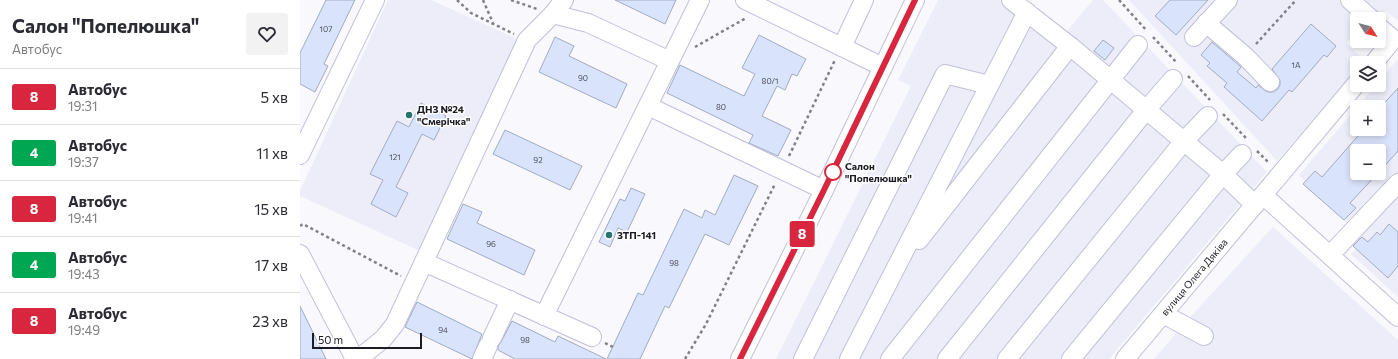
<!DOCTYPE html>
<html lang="uk">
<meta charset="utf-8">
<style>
:root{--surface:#fff;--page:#f2f2f3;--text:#2b2b33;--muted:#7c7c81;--line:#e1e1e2}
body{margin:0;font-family:Commissioner,sans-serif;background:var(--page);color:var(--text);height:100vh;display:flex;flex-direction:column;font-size:15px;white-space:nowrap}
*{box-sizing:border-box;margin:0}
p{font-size:13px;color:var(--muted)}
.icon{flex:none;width:22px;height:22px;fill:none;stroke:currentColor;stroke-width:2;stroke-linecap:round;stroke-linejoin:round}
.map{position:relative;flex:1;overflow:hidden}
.details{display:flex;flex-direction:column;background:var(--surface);width:300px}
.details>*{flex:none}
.badge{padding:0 8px;border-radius:3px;font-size:14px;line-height:26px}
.needle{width:26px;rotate:126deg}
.fabs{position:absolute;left:1050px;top:12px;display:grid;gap:8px}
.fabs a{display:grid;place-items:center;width:36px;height:36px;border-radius:4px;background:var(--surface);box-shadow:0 2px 6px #0003;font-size:20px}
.scale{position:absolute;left:12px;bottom:10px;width:110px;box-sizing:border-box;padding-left:4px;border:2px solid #1c1c25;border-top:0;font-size:11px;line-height:14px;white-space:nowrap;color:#1c1c25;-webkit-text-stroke:3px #fff;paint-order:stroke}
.map>.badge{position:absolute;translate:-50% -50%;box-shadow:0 0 0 2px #fff}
.round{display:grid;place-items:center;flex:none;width:42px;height:42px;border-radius:4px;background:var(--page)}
.summary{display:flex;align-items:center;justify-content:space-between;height:68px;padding:0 12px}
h1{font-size:19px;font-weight:700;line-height:30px}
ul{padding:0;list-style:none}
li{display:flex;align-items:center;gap:12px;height:56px;padding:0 12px;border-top:1px solid var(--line)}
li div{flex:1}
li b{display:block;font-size:15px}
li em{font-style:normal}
li .badge{min-width:44px;font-weight:700;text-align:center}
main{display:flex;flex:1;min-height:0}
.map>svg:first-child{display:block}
.built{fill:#ededfa;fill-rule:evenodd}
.building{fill:#d9e3fb;stroke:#a1abc1}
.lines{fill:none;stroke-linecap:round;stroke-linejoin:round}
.minor-casing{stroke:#c0c0d8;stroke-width:20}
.path{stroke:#808087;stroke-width:2.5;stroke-dasharray:3 3;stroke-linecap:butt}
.minor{stroke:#fff;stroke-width:18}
.line-casing{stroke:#fff;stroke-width:9}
.line{stroke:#d7263d;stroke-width:6}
.poi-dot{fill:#297371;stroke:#fff;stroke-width:1.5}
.stop-dot{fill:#fff;stroke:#d7263d;stroke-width:2}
.labels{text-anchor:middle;stroke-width:3;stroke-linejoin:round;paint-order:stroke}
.number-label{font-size:8px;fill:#4b4e5a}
.poi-label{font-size:10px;font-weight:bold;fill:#1c1c25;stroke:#fff;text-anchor:start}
.stop-label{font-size:10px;font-weight:bold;fill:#1c1c25;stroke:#fff;text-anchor:start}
.street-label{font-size:10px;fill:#1c1c25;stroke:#fff}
</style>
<main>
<section class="details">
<div class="summary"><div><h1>Салон &quot;Попелюшка&quot;</h1><p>Автобус</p></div><a class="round"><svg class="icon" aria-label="heart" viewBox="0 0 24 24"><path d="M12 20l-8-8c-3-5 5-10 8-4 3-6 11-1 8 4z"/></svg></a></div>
<ul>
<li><span class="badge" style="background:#d7263d;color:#fff">8</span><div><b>Автобус</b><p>19:31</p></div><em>5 хв</em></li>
<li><span class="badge" style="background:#00a651;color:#fff">4</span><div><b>Автобус</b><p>19:37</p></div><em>11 хв</em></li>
<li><span class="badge" style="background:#d7263d;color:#fff">8</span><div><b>Автобус</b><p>19:41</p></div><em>15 хв</em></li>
<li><span class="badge" style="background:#00a651;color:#fff">4</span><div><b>Автобус</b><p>19:43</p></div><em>17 хв</em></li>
<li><span class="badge" style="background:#d7263d;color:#fff">8</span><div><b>Автобус</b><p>19:49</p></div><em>23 хв</em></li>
</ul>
</section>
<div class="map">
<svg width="1098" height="359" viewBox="0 0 1098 359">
<rect width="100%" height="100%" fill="#f8f8fd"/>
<!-- built -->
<g class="built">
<path d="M88,0H131L217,39L120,251L0,196V191Z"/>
<path d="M638,0H719L764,35L793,0H803L967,172L809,359H476L611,86L598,80Z"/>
<path d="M829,0H1098V21L1086,11L1081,17L1075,11L1067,19H1057V30L1046,43L1064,60L1062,63H1057V69L977,161Z"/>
<path d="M1098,59V297L1051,254L1056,249L1052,245L1060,235L1003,183L1005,181L999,175L1076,85H1079V81ZM1057,107H1079V129H1057ZM1057,151H1079V173H1057Z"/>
<path d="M973,227L1098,340V359H854L883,325Z"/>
</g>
<!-- building -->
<g class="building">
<path d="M26,0H55L24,64L28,66L15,92L0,84V53Z"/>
<path d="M315,0H376L365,24Z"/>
<path d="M870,0H908L876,35L855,16Z"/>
<path d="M1011,24L1036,46L1027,57L1024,55L992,92L989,90L962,121L924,87L927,83L907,66L910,63L901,55L912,42L941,67L937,72L956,88L958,85L967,92H973L978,89L980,85V80L972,69Z"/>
<path d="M459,35L506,59L497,76L492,74L485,90L477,86L462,116L491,130L478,156L449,143L453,135L367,93L380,65L444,96L455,74L442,68Z"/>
<path d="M255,37L274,46L269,56L327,84L316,108L239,72Z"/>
<path d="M803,40L814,48L805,60L794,51Z"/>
<path d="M1098,88V151L1079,172V151H1057V173H1078L1050,203L1056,208L1044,220L1003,184L1015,171L1022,177L1058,136L1050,129H1079V109Z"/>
<path d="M121,103L146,116L134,140L122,134L96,187L108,193L96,217L71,204L83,180L70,174L97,121L109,127Z"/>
<path d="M205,130L282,166L270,190L193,154Z"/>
<path d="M434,175L458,186L429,245L405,234L369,308L365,306L340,359H307L338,293L343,295L384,209L402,218L405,210L415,215Z"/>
<path d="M331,188L345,194L327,232L318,228L310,247L299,242L320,199L325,201Z"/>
<path d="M163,204L182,212L177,223L235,250L224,275L147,239Z"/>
<path d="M1089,224L1098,232V266L1088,278L1053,246L1062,237L1068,242L1077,232L1080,235Z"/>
<path d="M117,302L182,334L172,359L105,327Z"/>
<path d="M0,306L26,359H0Z"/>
<path d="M212,321L255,342L258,336L306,359H215L198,350V346L201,342Z"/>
</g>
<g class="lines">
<!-- minor casing -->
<g class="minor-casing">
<g id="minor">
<path d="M445,0L583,67"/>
<path d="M711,0L770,46L923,174L955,205"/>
<path d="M1050,0L1071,19"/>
<path d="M253,14L288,23L370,61"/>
<path d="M906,23L945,56L970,82"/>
<path d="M894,37L928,0"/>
<path d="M542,47L564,0"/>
<path d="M1074,63L1093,39L1079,27"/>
<path d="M348,106L524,190"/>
<path d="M0,155L75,0"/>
<path d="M963,195L1098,317"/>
<path d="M619,240L770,46"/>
<path d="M0,254L55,359"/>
<path d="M1030,255L1098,183"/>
<path d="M124,262L292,337"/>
<path d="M863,314L904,336"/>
<path d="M244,316L400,0"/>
<path d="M192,338L210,300"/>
<path d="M58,359L83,339L95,324L227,40L253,14L264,0"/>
<path d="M182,359L188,346"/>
<path d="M440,359L524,190L615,0"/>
<path d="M503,359L645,74L689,85"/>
<path d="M549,359L727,12"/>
<path d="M590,359L838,45"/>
<path d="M647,359L846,110L873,79"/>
<path d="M707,359L884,141L908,116"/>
<path d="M771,359L923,174L942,154"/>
<path d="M825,359L1057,83"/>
</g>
</g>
<!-- path -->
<g class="path">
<path d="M157,0L171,13L214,34"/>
<path d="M183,0L193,23"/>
<path d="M211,0L237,9"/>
<path d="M819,0L847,31"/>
<path d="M853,37L877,63"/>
<path d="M956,44L996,0"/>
<path d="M395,47L446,18"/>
<path d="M888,76L910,100"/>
<path d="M923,114L946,138"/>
<path d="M957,151L969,163"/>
<path d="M489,156L535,60"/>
<path d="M0,226L3,224L101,276"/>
<path d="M305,343L313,347"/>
<path d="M385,359L406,324L475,184"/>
</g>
<!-- minor -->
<use href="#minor" class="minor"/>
</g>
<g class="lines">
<!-- line casing -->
<g class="line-casing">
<path id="line" d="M440,359L524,190L615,0"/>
</g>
<!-- line -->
<use href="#line" class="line"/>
</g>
<!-- markers -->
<g class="poi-dot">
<circle cx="109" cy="115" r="4"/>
<circle cx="309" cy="235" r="4"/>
</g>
<circle class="stop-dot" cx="533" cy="172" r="8"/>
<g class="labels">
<!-- number labels -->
<g class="number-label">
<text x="26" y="32">107</text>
<text x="996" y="68">1А</text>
<text x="283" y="81">90</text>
<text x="470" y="84">80/1</text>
<text x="421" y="110">80</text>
<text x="95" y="160">121</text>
<text x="238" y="163">92</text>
<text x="191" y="247">96</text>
<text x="374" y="266">98</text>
<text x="143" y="333">94</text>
<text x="225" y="343">98</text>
</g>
<!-- poi labels -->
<g class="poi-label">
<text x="117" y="113">ДНЗ №24<tspan x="117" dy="12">"Смерічка"</tspan></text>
<text x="317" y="239">ЗТП-141</text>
</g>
<!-- stop labels -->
<g class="stop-label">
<text x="545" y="170">Салон<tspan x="545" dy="12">"Попелюшка"</tspan></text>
</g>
<!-- street labels -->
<g class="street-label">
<text transform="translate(894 277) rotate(-50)" y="4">вулиця Олега Дяківа</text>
</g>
</g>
</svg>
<div class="fabs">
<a><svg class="needle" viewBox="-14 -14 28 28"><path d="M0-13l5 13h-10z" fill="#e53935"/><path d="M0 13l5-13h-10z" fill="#7c7c81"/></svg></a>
<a><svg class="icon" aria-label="layers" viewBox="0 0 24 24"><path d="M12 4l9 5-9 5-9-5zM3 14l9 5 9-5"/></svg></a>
<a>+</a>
<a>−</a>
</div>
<div class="scale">50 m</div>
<b class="badge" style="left:502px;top:234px;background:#d7263d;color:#fff">8</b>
</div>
</main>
